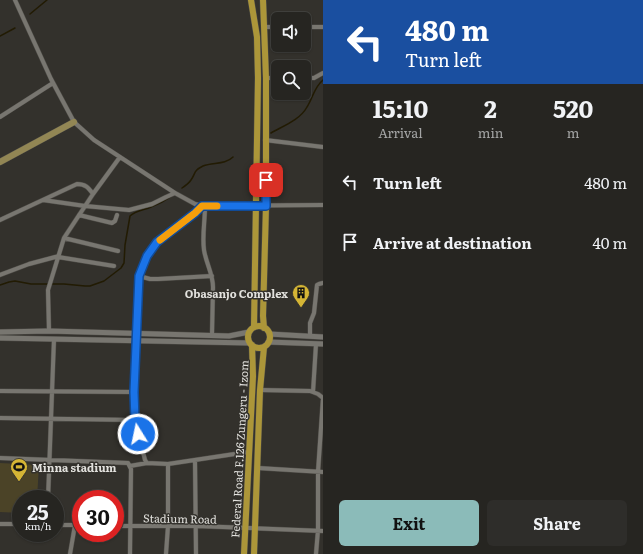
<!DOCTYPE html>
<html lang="en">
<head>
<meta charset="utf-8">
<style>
	:root { --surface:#262521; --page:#2e2d2a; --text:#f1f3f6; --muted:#a4a5a5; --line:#42423f; --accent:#8bbbb9 }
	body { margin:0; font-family:Literata,serif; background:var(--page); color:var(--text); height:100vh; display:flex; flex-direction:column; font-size:15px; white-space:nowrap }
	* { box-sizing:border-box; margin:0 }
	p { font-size:13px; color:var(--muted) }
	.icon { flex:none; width:22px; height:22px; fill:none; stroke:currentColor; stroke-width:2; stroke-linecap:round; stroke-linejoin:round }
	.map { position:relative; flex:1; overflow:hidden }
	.drawer { display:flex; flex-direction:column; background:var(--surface); width:320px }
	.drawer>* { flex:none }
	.guide { background:#1a4fa0; color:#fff; overflow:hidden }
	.fabs { position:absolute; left:271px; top:12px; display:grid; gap:8px }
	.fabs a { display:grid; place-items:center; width:40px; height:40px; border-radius:6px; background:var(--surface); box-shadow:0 1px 3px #0004,0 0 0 1px var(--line); font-size:20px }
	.speed { position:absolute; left:12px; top:490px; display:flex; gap:8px; font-size:20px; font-weight:700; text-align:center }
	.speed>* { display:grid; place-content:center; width:52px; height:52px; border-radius:50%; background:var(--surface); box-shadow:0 1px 3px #0004,0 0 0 1px var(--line); line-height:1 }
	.speed small { font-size:10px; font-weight:400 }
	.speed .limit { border:6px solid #d22; background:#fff; color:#111 }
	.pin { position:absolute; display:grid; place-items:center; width:34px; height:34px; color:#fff; margin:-17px; border-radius:8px; box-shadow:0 2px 6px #0006 }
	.me { position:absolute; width:44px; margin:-22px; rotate:350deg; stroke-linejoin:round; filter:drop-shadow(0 0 3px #0008) }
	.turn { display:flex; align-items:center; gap:14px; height:84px; padding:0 16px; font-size:18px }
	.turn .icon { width:52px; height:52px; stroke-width:2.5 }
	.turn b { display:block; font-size:28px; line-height:34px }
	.eta { display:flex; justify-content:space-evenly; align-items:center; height:68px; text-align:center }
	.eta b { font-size:24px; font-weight:700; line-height:28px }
	.button { display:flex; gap:8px; margin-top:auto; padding:8px 16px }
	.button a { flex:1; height:46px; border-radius:6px; background:var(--accent); color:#111; font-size:16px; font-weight:700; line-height:46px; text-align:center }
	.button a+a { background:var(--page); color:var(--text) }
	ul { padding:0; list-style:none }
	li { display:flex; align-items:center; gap:12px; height:60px; padding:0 16px }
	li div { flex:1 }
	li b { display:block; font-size:15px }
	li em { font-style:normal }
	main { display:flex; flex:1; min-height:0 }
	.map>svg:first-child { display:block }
	.green { fill:#4b4327 }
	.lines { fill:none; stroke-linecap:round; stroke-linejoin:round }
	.stream { stroke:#221b03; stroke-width:1.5 }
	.minor-casing { stroke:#4f4d48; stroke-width:5 }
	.tertiary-casing { stroke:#4f4d48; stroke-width:6 }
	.secondary-casing { stroke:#4f4d48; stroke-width:7 }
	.primary-casing { stroke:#4f4d48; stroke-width:7 }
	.minor { stroke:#787670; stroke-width:4 }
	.tertiary { stroke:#787670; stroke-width:5 }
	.secondary { stroke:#928654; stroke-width:6 }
	.primary { stroke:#ac9639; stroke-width:6 }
	.route-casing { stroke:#114b97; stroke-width:10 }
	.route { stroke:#1a73e8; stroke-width:7 }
	.slow { stroke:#f59e0b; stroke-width:7 }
	.labels { text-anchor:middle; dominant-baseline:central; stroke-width:3; stroke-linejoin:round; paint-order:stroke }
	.poi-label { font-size:11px; font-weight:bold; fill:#e2e1dd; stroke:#33312c; text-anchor:end }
	.street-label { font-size:11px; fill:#e2e1dd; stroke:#33312c }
</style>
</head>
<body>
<main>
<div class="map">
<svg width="323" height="554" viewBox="0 0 323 554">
	<rect width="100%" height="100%" fill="#33312c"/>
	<path class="green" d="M0,463L39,465L37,499H21V513L0,512Z"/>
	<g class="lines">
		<path class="stream" d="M30,14L47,0
			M0,36L15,28
			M271,133C283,126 300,120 307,107C313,98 314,87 323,80
			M182,188C185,186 189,183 191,180C196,173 193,171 203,166C213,162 225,165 233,157
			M0,285L9,282L15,281L31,284H64L85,286H90L104,281L121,268L124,263L125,245L130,216C135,211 144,210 151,207C159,204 165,201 172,196"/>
		<defs>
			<path id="minor" d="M15,0L51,79L74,122L94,140L175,193L195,204L203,206L323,205
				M265,27H278
				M304,27H323
				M266,78H278
				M304,78H314L323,73
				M0,117L53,83
				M265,140L323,147
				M43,200L85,206L129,210L152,204L166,197L175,193
				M203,206L195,213L157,242L147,256L139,276L134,392L135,420L145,460L147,463L168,464L248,452
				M205,206C205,221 202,236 204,250C206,263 213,274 213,287L212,335
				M79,215L112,223L115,221L117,215
				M0,220L77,184C85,184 88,187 93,194
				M64,238L118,251
				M58,257L114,266
				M0,275L29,264L59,256
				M139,276L150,279H158L212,276
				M49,331L48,290L64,238L93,194L120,157
				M310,336V323L314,313L317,285L319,284L323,283
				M260,390L310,391L318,394L323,398
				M0,391L134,392
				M313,392L316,344
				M0,418L135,420
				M0,458L128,463L131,469L130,554
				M195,460L196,554
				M130,466L147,463
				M258,468L323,472
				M48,499L54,339
				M0,524H21
				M55,525H81
				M115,526H196L323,531
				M70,554L75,525
				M166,554L168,526V464
				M316,554L318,530V472L323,398"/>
			<path id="tertiary" d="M0,332L49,331L229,336L249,332
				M269,334L323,337
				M0,338L250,343
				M268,342L323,344"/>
			<path id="secondary" d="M0,162L74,122"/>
			<path id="primary" d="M251,0L257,37L258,78L254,327
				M263,0L266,78V206L263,316L264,328
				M248 337a11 11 0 1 1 22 0a11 11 0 1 1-22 0Z
				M244,554L253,376L252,345
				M254,554L260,390L264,347"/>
		</defs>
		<use href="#minor" class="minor-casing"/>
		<use href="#tertiary" class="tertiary-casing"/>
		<use href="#secondary" class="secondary-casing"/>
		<use href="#primary" class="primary-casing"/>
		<use href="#minor" class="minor"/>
		<use href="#tertiary" class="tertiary"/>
		<use href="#secondary" class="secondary"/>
		<use href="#primary" class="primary"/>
	</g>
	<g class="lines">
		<defs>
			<path id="route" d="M138,434L135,420L134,392L139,276L147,256L157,242L195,213L202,206H266V180"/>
		</defs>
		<use href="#route" class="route-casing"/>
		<use href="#route" class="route"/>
		<path class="slow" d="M160,240L195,213L202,206H217"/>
	</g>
	<defs>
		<symbol id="building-pin" viewBox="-11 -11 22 30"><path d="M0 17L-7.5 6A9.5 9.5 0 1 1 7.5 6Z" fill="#d5b535" stroke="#33312c"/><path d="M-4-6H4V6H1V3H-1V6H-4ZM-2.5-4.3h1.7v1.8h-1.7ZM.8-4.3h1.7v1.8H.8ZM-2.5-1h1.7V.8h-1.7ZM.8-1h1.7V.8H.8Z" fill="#111"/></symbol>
		<symbol id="stadium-pin" viewBox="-11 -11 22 30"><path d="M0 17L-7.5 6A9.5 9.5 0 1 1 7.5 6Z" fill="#d5b535" stroke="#33312c"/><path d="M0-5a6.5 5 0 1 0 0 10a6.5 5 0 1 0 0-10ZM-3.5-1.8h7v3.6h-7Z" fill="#111"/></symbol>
	</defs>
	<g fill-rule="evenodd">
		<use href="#building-pin" x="291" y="283" width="20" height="27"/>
		<use href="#stadium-pin" x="9" y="457" width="20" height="27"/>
	</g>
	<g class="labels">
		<g class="poi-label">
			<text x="288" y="293">Obasanjo Complex</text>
			<text x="32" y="467" text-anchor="start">Minna stadium</text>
		</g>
		<g class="street-label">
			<text transform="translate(239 449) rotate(-87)">Federal Road F.126 Zungeru - Izom</text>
			<text transform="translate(180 518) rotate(1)">Stadium Road</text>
		</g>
	</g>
</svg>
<div class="fabs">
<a><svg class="icon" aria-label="sound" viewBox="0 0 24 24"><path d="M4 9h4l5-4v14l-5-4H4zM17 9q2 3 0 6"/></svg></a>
<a><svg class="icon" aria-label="search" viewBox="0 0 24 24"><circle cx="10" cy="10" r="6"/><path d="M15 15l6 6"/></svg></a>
</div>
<div class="speed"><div>25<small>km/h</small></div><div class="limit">30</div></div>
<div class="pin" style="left:266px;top:180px;background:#d93025"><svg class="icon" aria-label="arrive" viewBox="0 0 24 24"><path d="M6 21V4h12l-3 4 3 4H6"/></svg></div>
<svg class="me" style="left:138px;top:434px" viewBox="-20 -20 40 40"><circle r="17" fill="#1a73e8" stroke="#fff" stroke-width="3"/><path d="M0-11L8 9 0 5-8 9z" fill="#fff"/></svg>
</div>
<section class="drawer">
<div class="guide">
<div class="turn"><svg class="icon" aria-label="left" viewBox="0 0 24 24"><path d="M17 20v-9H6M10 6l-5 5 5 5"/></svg><div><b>480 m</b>Turn left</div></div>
</div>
<div class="eta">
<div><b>15:10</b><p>Arrival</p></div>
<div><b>2</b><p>min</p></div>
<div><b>520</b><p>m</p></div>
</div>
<ul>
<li><svg class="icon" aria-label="left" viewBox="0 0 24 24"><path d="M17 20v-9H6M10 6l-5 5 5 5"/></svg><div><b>Turn left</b></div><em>480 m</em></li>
<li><svg class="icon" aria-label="arrive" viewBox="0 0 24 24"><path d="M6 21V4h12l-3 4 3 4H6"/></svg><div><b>Arrive at destination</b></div><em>40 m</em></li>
</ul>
<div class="button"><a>Exit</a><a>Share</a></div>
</section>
</main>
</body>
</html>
